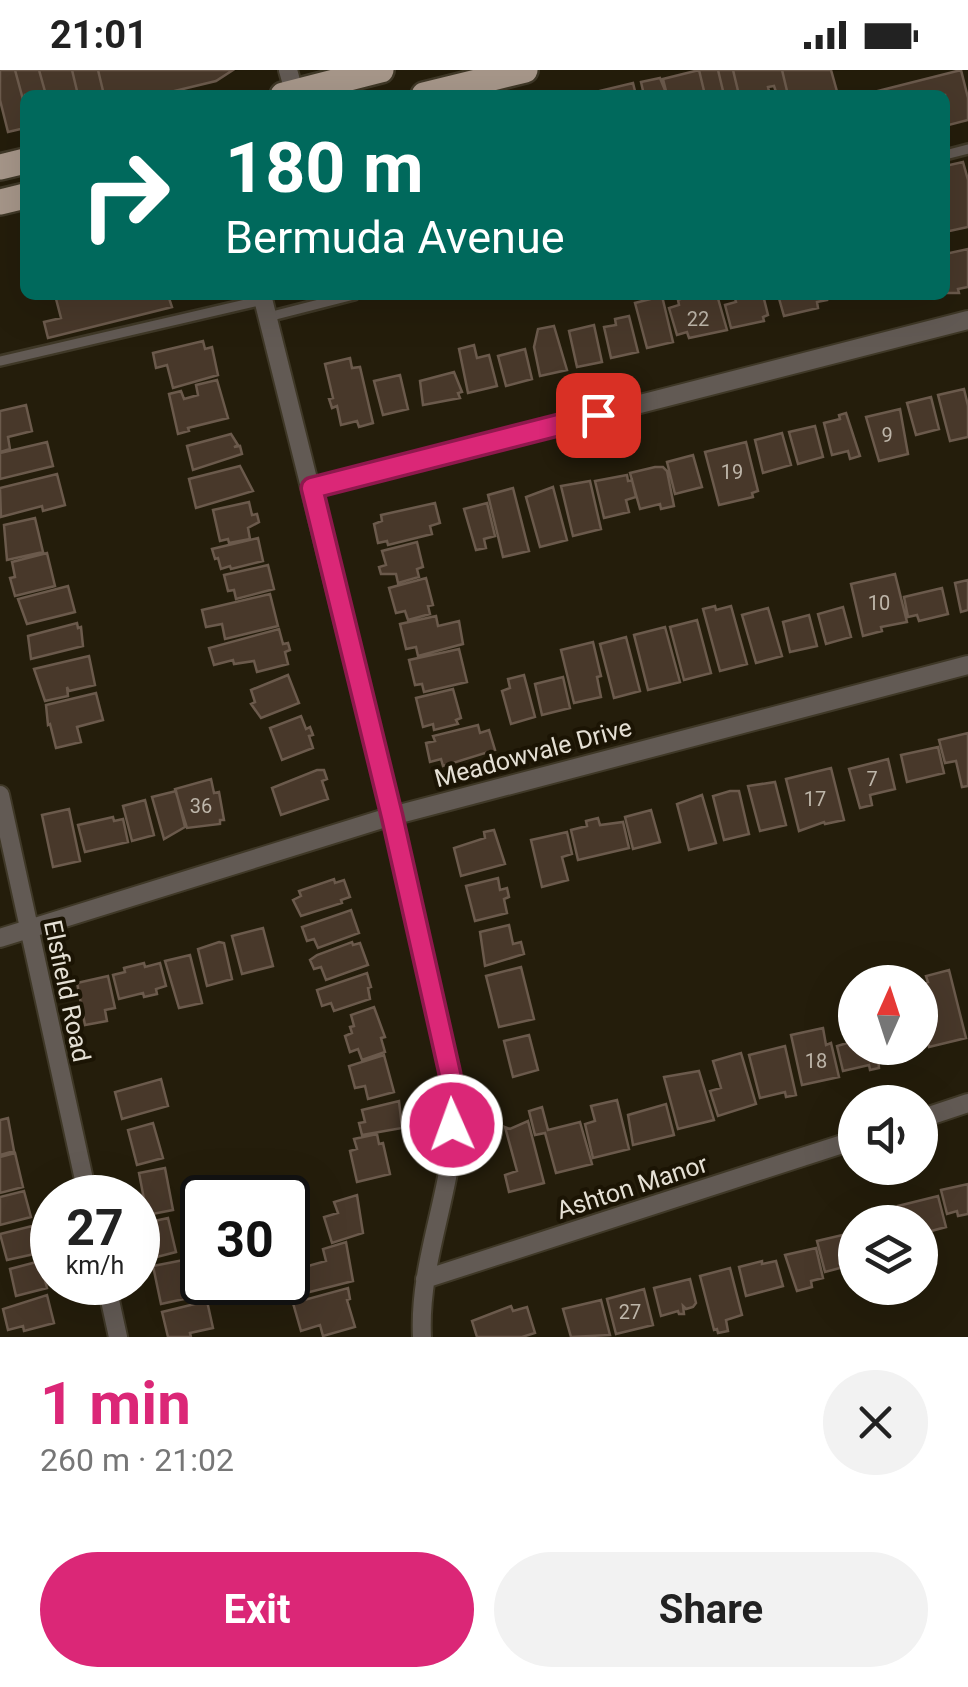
<!DOCTYPE html>
<html lang="en">
<head>
<meta charset="utf-8">
<style>
	:root { --surface:#fff; --page:#f2f2f2; --text:#222; --muted:#767676; --accent:#db2777 }
	body { margin:0; font-family:Roboto,sans-serif; background:var(--page); color:var(--text); height:100vh; display:flex; flex-direction:column; font-size:38px; white-space:nowrap }
	* { box-sizing:border-box; margin:0 }
	p { font-size:32px; color:var(--muted) }
	.icon { flex:none; width:55px; height:55px; fill:none; stroke:currentColor; stroke-width:2; stroke-linecap:round; stroke-linejoin:round }
	.map { position:relative; height:1267px; overflow:hidden }
	.sheet { display:flex; flex-direction:column; background:var(--surface); flex:1 }
	.sheet>* { flex:none }
	.guide { position:absolute; left:20px; top:20px; width:930px; height:210px; border-radius:15px; box-shadow:0 10px 40px #0002; background:#00695c; color:#fff; overflow:hidden }
	.needle { width:65px; rotate:3deg }
	.fabs { position:absolute; left:838px; top:895px; display:grid; gap:20px }
	.fabs a { display:grid; place-items:center; width:100px; height:100px; border-radius:50%; background:var(--surface); box-shadow:0 10px 40px #0002; font-size:50px }
	.speed { position:absolute; left:30px; top:1105px; display:flex; gap:20px; font-size:50px; font-weight:700; text-align:center }
	.speed>* { display:grid; place-content:center; width:130px; height:130px; border-radius:50%; background:var(--surface); box-shadow:0 10px 40px #0002; line-height:1 }
	.speed small { font-size:25px; font-weight:400 }
	.speed .limit { border:5px solid #111; border-radius:15px; background:#fff; color:#111 }
	.pin { position:absolute; display:grid; place-items:center; width:85px; height:85px; color:#fff; margin:-42px; border-radius:20px; box-shadow:0 5px 15px #0006 }
	.me { position:absolute; width:110px; margin:-55px; rotate:358deg; stroke-linejoin:round; filter:drop-shadow(0 0 8px #0008) }
	.turn { display:flex; align-items:center; gap:35px; height:210px; padding:0 40px; font-size:45px }
	.turn .icon { width:130px; height:130px; stroke-width:2.5 }
	.turn b { display:block; font-size:70px; line-height:85px }
	.round { display:grid; place-items:center; flex:none; width:105px; height:105px; border-radius:52px; background:var(--page) }
	.headline { display:flex; align-items:center; justify-content:space-between; height:170px; padding:0 40px }
	h1 { font-size:60px; font-weight:700; line-height:75px; color:var(--accent) }
	.cta { display:flex; gap:20px; margin-top:auto; padding:20px 40px }
	.cta a { flex:1; height:115px; border-radius:60px; background:var(--accent); color:#fff; font-size:40px; font-weight:700; line-height:115px; text-align:center }
	.cta a+a { background:var(--page); color:var(--text) }
	.status { display:flex; justify-content:space-between; align-items:center; height:70px; padding:0 50px; background:var(--surface); direction:ltr }
	.status svg { height:28px; fill:currentColor }
	.map>svg:first-child { display:block }
	.building { fill:#48382a; stroke:#6b5a4c; stroke-width:2.5 }
	.lines { fill:none; stroke-linecap:round; stroke-linejoin:round }
	.service-casing { stroke:#3f3827; stroke-width:14 }
	.minor-casing { stroke:#3f3827; stroke-width:22 }
	.primary-casing { stroke:#3f3827; stroke-width:30 }
	.service { stroke:#625a54; stroke-width:9 }
	.minor { stroke:#625a54; stroke-width:18 }
	.primary { stroke:#a7978a; stroke-width:25 }
	.route-casing { stroke:#8e194d; stroke-width:25 }
	.route { stroke:#db2777; stroke-width:18 }
	.labels { text-anchor:middle; dominant-baseline:central; stroke-width:8; stroke-linejoin:round; paint-order:stroke }
	.number-label { font-size:20px; fill:#beb6aa }
	.street-label { font-size:25px; fill:#e5e0d5; stroke:#1b1404 }
</style>
</head>
<body>
<div class="status"><b>21:01</b><svg viewBox="0 0 49 12"><path d="M0 12V9h3v3zM5 12V6h3v6zM10 12V3h3v9zM15 12V0h3v12zM26 1h20v11H26zM47 4h2v5h-2z"/></svg></div>
<div class="map">
<svg width="968" height="1267" viewBox="0 0 968 1267">
	<rect width="100%" height="100%" fill="#241d0b"/>
	<path class="building" d="M0,0H15L25,37V58L8,62L0,30Z
		M15,0H39L46,25H25V37Z
		M39,0H72L78,25H46Z
		M72,0H98L104,25H78Z
		M98,0H233L216,11L158,25H104Z
		M699,0H718L724,25H705Z
		M699,0L705,25H667L663,9Z
		M718,0H733L739,25H724Z
		M733,0H782L788,25H777L774,16L768,17L770,25H739Z
		M782,0H831L838,25H788Z
		M961,0L968,28V50L945,56V25H862Z
		M660,8L667,25H644L641,12Z
		M633,13L636,25H583Z
		M963,92L968,110V157L945,162V96Z
		M968,179V217L958,219L959,223H945V184Z
		M55,225H168L172,237L48,268L44,252L61,248Z
		M690,225H717L727,260L689,268L687,262L677,265L669,238L679,235L678,230Z
		M734,225H763L768,245L763,247L764,251L731,258L725,235L736,232Z
		M778,225H826L827,230L817,232L818,238L784,246Z
		M662,226L673,272L647,278L635,233Z
		M629,246L638,282L611,288L604,257L616,255L615,249Z
		M594,255L602,292L577,297L569,261Z
		M554,256L567,300L540,306L534,277L538,259Z
		M203,271L205,279L212,277L218,305L173,318L167,295L156,298L153,283Z
		M474,275L477,288L489,285L497,316L468,323L459,279Z
		M525,279L532,309L506,316L498,286Z
		M350,288L352,298L360,297L373,353L359,357L357,351L341,355L337,336L332,338L329,329L333,328L325,294Z
		M454,302L462,322L458,323L460,328L423,335L420,311Z
		M400,305L408,339L383,345L374,311Z
		M217,310L228,348L188,358L189,361L178,364L169,324L181,321L184,329L198,325L196,315Z
		M964,319L968,336V367L950,371L938,325Z
		M931,327L939,359L916,365L907,333Z
		M26,335L32,361L8,367L10,379L0,382V341Z
		M900,339L908,384L879,391L866,347Z
		M846,343L860,386L850,389L848,381L832,385L824,353L840,349L839,345Z
		M815,356L823,387L798,394L789,362Z
		M782,363L791,395L763,403L755,370Z
		M231,364L238,375L234,377L240,376L242,384L193,400L187,376Z
		M47,372L53,396L0,409V383Z
		M746,372L758,421L752,423L753,427L719,435L705,382Z
		M693,385L702,417L675,424L667,392Z
		M240,396L253,421L196,438L189,409Z
		M655,397H663L667,401L674,436L661,439L660,434L640,439L630,403Z
		M57,404L65,435L43,441L42,436L1,447L0,418Z
		M627,405L628,411L632,410L636,427L626,430L629,442L604,448L595,411Z
		M590,411L601,459L573,466L561,416Z
		M553,417L567,470L540,477L526,427Z
		M513,418L529,481L503,487L488,425Z
		M249,432L252,445L257,444L259,452L248,458L250,469L229,473L228,469L220,471L213,440Z
		M435,433L440,453L430,456L432,464L388,475L387,471L378,473L374,454L382,451L381,445Z
		M487,433L495,466L484,469L486,478L476,480L464,439Z
		M35,448L43,482L7,490L4,455Z
		M258,468L263,491L231,499L230,496L221,499L218,488L215,489L212,479Z
		M417,472L423,497L417,499L419,507L398,513L396,504H381L379,497L386,495L382,481Z
		M47,483L55,516L15,526L10,508L15,507L12,492Z
		M268,495L274,519L236,529L234,520L228,521L224,505Z
		M895,504L907,552L881,557L882,561L863,566L851,514Z
		M426,508L433,535L428,536L430,544L408,550L405,541L396,543L389,518Z
		M968,510V540L961,542L955,513Z
		M68,516L75,542L27,554L18,529Z
		M942,518L948,544L919,551L917,545L908,547L904,527Z
		M270,524L278,556L225,569L222,554L206,557L202,540Z
		M715,536L716,540L731,536L747,594L720,601L703,539Z
		M843,537L851,567L826,574L818,544Z
		M768,538L782,586L756,593L742,545Z
		M809,545L817,576L790,582L783,552Z
		M436,546L438,556L459,551L463,574L418,586L416,577L406,579L400,554Z
		M697,550L711,603L684,610L670,557Z
		M77,553L78,558L81,557L83,576L31,589L28,566Z
		M665,557L680,612L648,620L634,565Z
		M279,559L283,574L288,573L290,580L285,582L288,594L257,602L254,591L234,594L233,590L214,595L209,578Z
		M626,567L640,621L614,628L600,574Z
		M593,572L601,606L597,607L601,627L574,633L561,580Z
		M459,579L467,612L424,622L422,614L415,615L409,590Z
		M89,586L95,615L69,621L67,617L68,626L45,631L34,599Z
		M288,605L299,633L261,648L251,634L255,632L251,620Z
		M524,605L535,647L511,654L502,621L510,618L508,609Z
		M563,607L570,638L542,645L535,614Z
		M453,619L461,648L456,650L458,654L434,660L433,654L423,657L416,628Z
		M96,623L103,650L77,657L81,672L56,678L50,654L48,655L46,635Z
		M301,646L306,659L310,657L313,665L309,666L313,678L282,690L270,658Z
		M478,655L480,663L489,660L495,680L443,696L441,689L430,692L426,673L435,671L433,666Z
		M968,663V716L962,717L956,691L945,693L939,670Z
		M938,677L944,703L907,712L901,685Z
		M888,689L895,719L870,725L872,735L860,738L849,699Z
		M831,698L844,750L825,754L824,752L799,761L786,709Z
		M317,700H324L327,709L322,711L328,729L281,745L272,718Z
		M211,709L214,723L219,722L224,750H220V754L187,758L175,719Z
		M775,712L786,755L760,761L748,716Z
		M176,721L185,757L164,769L152,727Z
		M730,721H739L749,764L724,770L713,726Z
		M702,725L716,773L689,780L677,734Z
		M145,730L154,765L132,771L123,736Z
		M69,739L80,791L53,797L42,745Z
		M651,740L660,772L633,779L625,747Z
		M113,747L114,751L123,749L128,772L85,782L78,755Z
		M598,748L600,755L623,752L629,778L578,790L571,760L587,756L586,751Z
		M494,760L505,794L461,806L454,778L485,768L484,762Z
		M567,762L572,784L562,787L568,810L542,817L531,770Z
		M498,808L500,820L507,818L509,827L504,829L507,843L475,851L466,816Z
		M334,809L335,813L344,810L350,827L341,830L342,833L301,846L293,830L301,826L299,821Z
		M351,840L359,863L318,878L314,869L307,871L302,857Z
		M509,855L513,874L521,872L524,884L485,896L480,862Z
		M263,858L273,896L242,904L232,866Z
		M219,872L224,873L232,909L207,916L198,879Z
		M352,872L353,875L360,873L368,895L326,910L321,897L314,899L310,890L317,885Z
		M190,885L202,933L179,938L165,891Z
		M144,893L145,897L160,893L166,916L156,919L157,924L144,927L143,923L119,929L113,905L125,902L124,898Z
		M521,897L534,949L499,957L486,906Z
		M949,900L966,968L929,977L920,942V914L928,912L926,906Z
		M367,903L371,917L368,918L370,929L334,941L331,933L322,936L317,920Z
		M108,906L115,938L105,940L107,951L85,955L77,913Z
		M374,937L385,967L381,968L385,982L362,990L358,979L350,982L345,966L352,963L350,957L354,956L351,945Z
		M823,958L826,975L831,973L839,1007L802,1015L791,965Z
		M529,965L538,1000L513,1007L504,971Z
		M855,965V978H877L879,998L870,1000L869,995L843,1001L837,976L847,973L846,967Z
		M785,976L796,1025L786,1027L785,1022L760,1028L749,985Z
		M881,978H920L921,981L885,991Z
		M741,983L756,1034L718,1046L710,1021L721,1018L713,991Z
		M384,985L394,1022L368,1029L365,1016L355,1018L349,996Z
		M699,1001L714,1050L678,1059L664,1007Z
		M161,1009L168,1036L122,1049L115,1022Z
		M617,1030L629,1079L593,1088L585,1054L595,1051L591,1036Z
		M399,1031L402,1058L362,1065L359,1053L365,1052L362,1040Z
		M666,1034L674,1065L633,1075L628,1045Z
		M542,1037L548,1060L580,1052L592,1094L556,1103L545,1063L535,1065L529,1041Z
		M8,1048L14,1081L0,1085V1050Z
		M528,1051L544,1113L509,1122L505,1105L517,1101L505,1057L510,1059Z
		M153,1053L163,1088L137,1095L128,1060Z
		M377,1064L379,1074L383,1073L390,1104L357,1112L350,1081L357,1079L354,1069Z
		M15,1083L23,1117L0,1123V1087Z
		M165,1098L173,1140L147,1145L139,1103Z
		M968,1114V1144L958,1146L957,1141L947,1144L941,1120Z
		M24,1121L31,1147L0,1155V1127Z
		M357,1125L363,1163L332,1173L324,1147L338,1143L334,1132Z
		M938,1126L946,1157L920,1164V1170V1152H903L898,1136Z
		M168,1148L176,1182L153,1188L145,1153Z
		M32,1156L39,1183L7,1190L0,1164Z
		M855,1162V1194L825,1202L817,1171Z
		M346,1172L353,1211L298,1225L294,1200L326,1191L323,1179Z
		M816,1178L823,1208L811,1211L812,1217L797,1221L785,1185Z
		M199,1187L205,1216L182,1220L184,1229L161,1234L153,1196Z
		M40,1191L47,1218L16,1226L10,1199Z
		M762,1191V1194L776,1191L783,1216L746,1226L739,1197Z
		M730,1198L742,1245L726,1250L728,1261L718,1263L717,1259L714,1260L700,1206Z
		M690,1209L696,1233L693,1237L686,1239L683,1236L684,1244H679L678,1241L661,1246L654,1218Z
		M348,1218L350,1229L347,1230L355,1257L323,1266L320,1255L301,1261L293,1233Z
		M644,1219L653,1255L616,1264L607,1229Z
		M47,1225L54,1253L24,1261L23,1256L8,1260L3,1239Z
		M601,1230L610,1265L571,1267L563,1239Z
		M207,1231L213,1258L190,1263L191,1267H168L162,1242Z
		M511,1236L513,1241L527,1237L535,1263L522,1267H477L472,1251Z"/>
	<g class="lines">
		<defs>
			<path id="service" d="M945,85L968,79
				M268,247L354,225
				M0,291L263,230"/>
			<path id="minor" d="M288,0L295,25
				M262,225L392,746L450,1004C454,1035 455,1067 449,1097C439,1154 419,1209 422,1267
				M312,418L968,250
				M0,725L88,1128
				M0,868L392,746L968,595
				M920,1049L968,1033
				M425,1209L855,1070
				M106,1212L118,1267"/>
			<path id="primary" d="M283,25L381,0
				M424,25L525,0
				M0,97L25,91
				M0,132L25,126"/>
		</defs>
		<use href="#service" class="service-casing"/>
		<use href="#minor" class="minor-casing"/>
		<use href="#primary" class="primary-casing"/>
		<use href="#service" class="service"/>
		<use href="#minor" class="minor"/>
		<use href="#primary" class="primary"/>
	</g>
	<g class="lines">
		<defs>
			<path id="route" d="M452,1055L454,1034L450,1004L392,746L312,418L598,345"/>
		</defs>
		<use href="#route" class="route-casing"/>
		<use href="#route" class="route"/>
	</g>
	<g class="labels">
		<g class="number-label">
			<text x="698" y="249">22</text>
			<text x="887" y="365">9</text>
			<text x="732" y="402">19</text>
			<text x="879" y="533">10</text>
			<text x="872" y="709">7</text>
			<text x="815" y="729">17</text>
			<text x="201" y="736">36</text>
			<text x="816" y="991">18</text>
			<text x="630" y="1242">27</text>
		</g>
		<g class="street-label">
			<text transform="translate(533 683) rotate(-15)">Meadowvale Drive</text>
			<text transform="translate(67 921) rotate(78)">Elsfield Road</text>
			<text transform="translate(632 1117) rotate(-18)">Ashton Manor</text>
		</g>
	</g>
</svg>
<div class="fabs">
<a><svg class="needle" viewBox="-14 -14 28 28"><path d="M0-13l5 13h-10z" fill="#e53935"/><path d="M0 13l5-13h-10z" fill="#767676"/></svg></a>
<a><svg class="icon" aria-label="sound" viewBox="0 0 24 24"><path d="M4 9h4l5-4v14l-5-4H4zM17 9q2 3 0 6"/></svg></a>
<a><svg class="icon" aria-label="layers" viewBox="0 0 24 24"><path d="M12 4l9 5-9 5-9-5zM3 14l9 5 9-5"/></svg></a>
</div>
<div class="speed"><div>27<small>km/h</small></div><div class="limit">30</div></div>
<div class="pin" style="left:598px;top:345px;background:#d93025"><svg class="icon" aria-label="arrive" viewBox="0 0 24 24"><path d="M6 21V4h12l-3 4 3 4H6"/></svg></div>
<svg class="me" style="left:452px;top:1055px" viewBox="-20 -20 40 40"><circle r="17" fill="#db2777" stroke="#fff" stroke-width="3"/><path d="M0-11L8 9 0 5-8 9z" fill="#fff"/></svg>
<div class="guide">
<div class="turn"><svg class="icon" aria-label="right" viewBox="0 0 24 24"><path d="M7 20v-9h11M14 6l5 5-5 5"/></svg><div><b>180 m</b>Bermuda Avenue</div></div>
</div>
</div>
<section class="sheet">
<div class="headline"><div><h1>1 min</h1><p>260 m · 21:02</p></div><a class="round"><svg class="icon" aria-label="close" viewBox="0 0 24 24"><path d="M6 6l12 12M18 6L6 18"/></svg></a></div>
<div class="cta"><a>Exit</a><a>Share</a></div>
</section>
</body>
</html>
